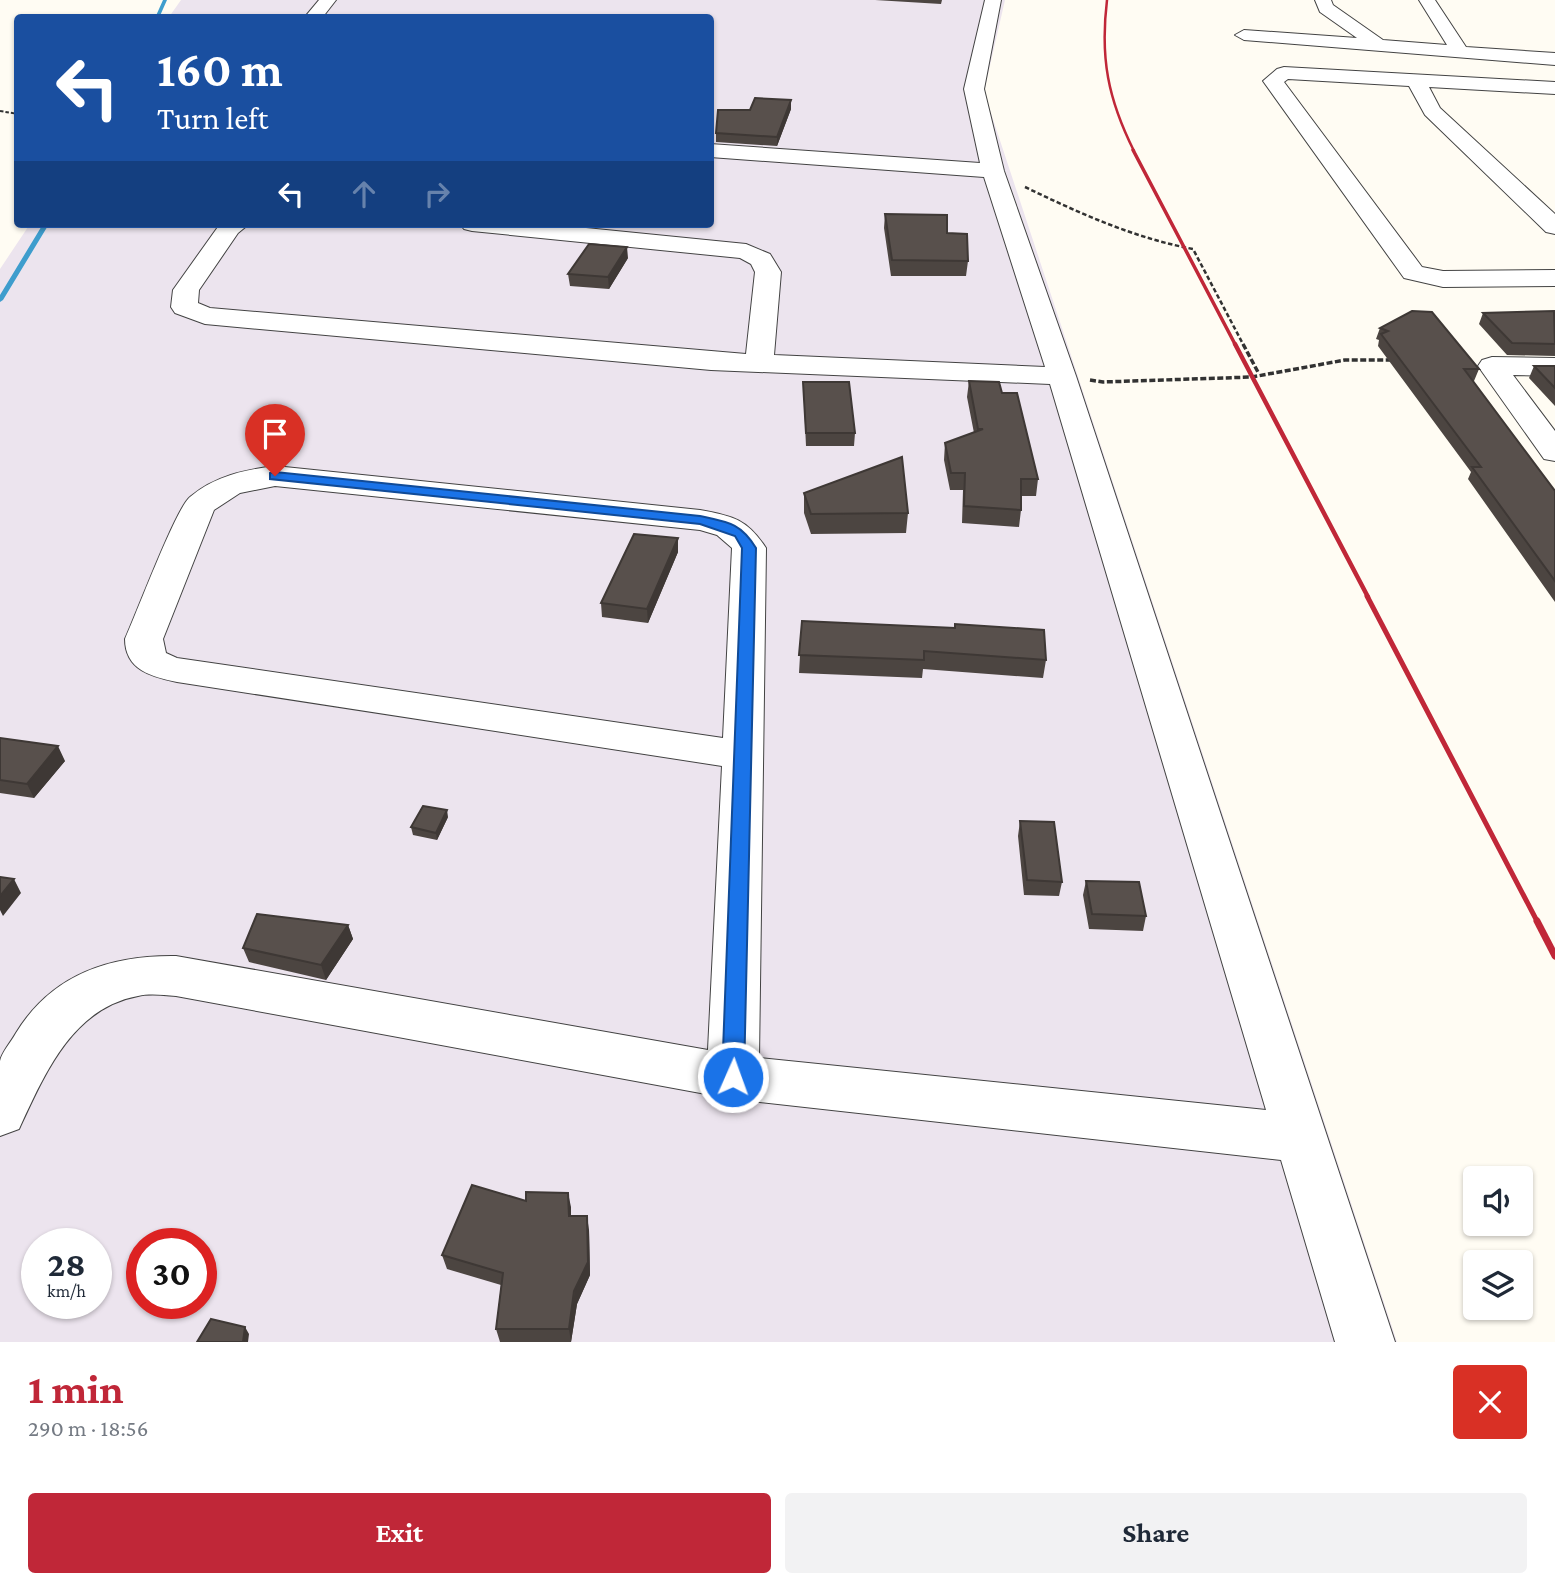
<!DOCTYPE html>
<html lang="en">
<head>
<meta charset="utf-8">
<style>
	:root { --surface:#fff; --page:#f2f2f3; --text:#1f2937; --muted:#747a83; --accent:#c02738 }
	body { margin:0; font-family:"Crimson Pro",serif; background:var(--page); color:var(--text); height:100vh; display:flex; flex-direction:column; font-size:26px; white-space:nowrap }
	* { box-sizing:border-box; margin:0 }
	p { font-size:23px; color:var(--muted) }
	.icon { flex:none; width:38px; height:38px; fill:none; stroke:currentColor; stroke-width:2; stroke-linecap:round; stroke-linejoin:round }
	.map { position:relative; height:1342px; overflow:hidden }
	.details { display:flex; flex-direction:column; background:var(--surface); flex:1 }
	.details>* { flex:none }
	.guide { position:absolute; left:14px; top:14px; width:700px; height:214px; border-radius:7px; box-shadow:0 2px 5px #0004; background:#1a4fa0; color:#fff; overflow:hidden }
	.controls { position:absolute; left:1463px; top:1166px; display:grid; gap:14px }
	.controls a { display:grid; place-items:center; width:70px; height:70px; border-radius:7px; background:var(--surface); box-shadow:0 2px 5px #0004; font-size:35px }
	.speed { position:absolute; left:21px; top:1228px; display:flex; gap:14px; font-size:35px; font-weight:700; text-align:center }
	.speed>* { display:grid; place-content:center; width:91px; height:91px; border-radius:50%; background:var(--surface); box-shadow:0 2px 5px #0004; line-height:1 }
	.speed small { font-size:18px; font-weight:400 }
	.speed .limit { border:10px solid #d22; background:#fff; color:#111 }
	.pin { position:absolute; display:grid; place-items:center; width:60px; height:60px; color:#fff; margin:-72px -30px; border-radius:50% 50% 50% 0; rotate:-45deg; box-shadow:0 0 7px #0007 }
	.pin .icon { rotate:45deg }
	.me { position:absolute; width:77px; margin:-38px; rotate:2deg; stroke-linejoin:round; filter:drop-shadow(0 0 5px #0008) }
	.turn { display:flex; align-items:center; gap:24px; height:147px; padding:0 28px; font-size:32px }
	.turn .icon { width:91px; height:91px; stroke-width:2.5 }
	.turn b { display:block; font-size:49px; line-height:60px }
	.lanes { display:flex; align-items:center; height:66px; padding:0 28px; background:#0003; justify-content:center; gap:35px; direction:ltr }
	.lanes .off { opacity:.35 }
	.round { display:grid; place-items:center; flex:none; width:74px; height:74px; border-radius:7px; background:var(--page) }
	.overview { display:flex; align-items:center; justify-content:space-between; height:119px; padding:0 28px }
	h1 { font-size:42px; font-weight:700; line-height:52px; color:var(--accent) }
	.action { display:flex; gap:14px; margin-top:auto; padding:14px 28px }
	.action a { flex:1; height:80px; border-radius:7px; background:var(--accent); color:#fff; font-size:28px; font-weight:700; line-height:80px; text-align:center }
	.action a+a { background:var(--page); color:var(--text) }
	.map>svg:first-child { display:block }
	.industrial { fill:#ece4ee; fill-rule:evenodd }
	.lines { fill:none; stroke-linecap:round; stroke-linejoin:round }
	.stream { fill:#3e9dcd; fill-rule:evenodd }
	.minor-casing { stroke:#434343; stroke-width:2 }
	.path-far2 { stroke:#323232; stroke-width:2; stroke-dasharray:3.5 2; stroke-linecap:butt }
	.path-far1 { stroke:#323232; stroke-width:2.5; stroke-dasharray:4.5 2.5; stroke-linecap:butt }
	.path { stroke:#323232; stroke-width:3.5; stroke-dasharray:6 2.5; stroke-linecap:butt }
	.minor { fill:#fff; fill-rule:evenodd }
	.rail-far4 { stroke:#c02738; stroke-width:2.5 }
	.rail-far3 { stroke:#c02738; stroke-width:3.5 }
	.rail-far2 { stroke:#c02738; stroke-width:4.5 }
	.rail-far1 { stroke:#c02738; stroke-width:5 }
	.rail { stroke:#c02738; stroke-width:7 }
	.wall { fill:#4c4541 }
	.shaded-wall { fill:#3e3835 }
	.building { fill:#58504c; stroke:#3e3835; stroke-width:2 }
	.route { fill:#1a73e8; stroke:#114b97; stroke-width:2 }
</style>
</head>
<body>
<div class="map">
<svg width="1555" height="1342" viewBox="0 0 1555 1342">
	<rect width="100%" height="100%" fill="#fffcf3"/>
	<path class="industrial" d="M181,0H1005L984,92L1397,1342H0V269L30,224H710V18L169,17ZM37,1244H96V1304H37ZM142,1244H201V1304H142Z"/>
	<g class="lines">
		<path class="stream" d="M163,0H167L159,18H155Z
			M43,224H49L3,300L0,302V295Z"/>
		<defs>
			<path id="minor" d="M319,0H336L322,18H304Z
				M985,0H1001L984,89L1004,171L1076,376L1395,1342H1335L1281,1160L733,1099L176,996C163,995 150,993 138,996C72,1008 44,1075 19,1129L0,1136C0,1114 0,1082 0,1061C2,1052 11,1042 16,1033C52,974 110,955 176,956L708,1050L722,766L177,682C152,677 125,670 125,639C136,615 176,508 190,497C215,476 244,470 275,466L700,510C733,516 747,519 766,548L759,1058L1266,1110L1050,384L711,370L205,324L175,313L171,307L173,290L220,224H249L238,233L199,290L198,303L210,308L746,354L755,272L751,264L740,258L472,231L464,229L460,224H546L746,244L770,254L781,272L774,355L1045,367L984,177L710,157V144L980,163L964,89ZM275,486L700,530L717,535L732,548L723,738L177,658L166,653L163,639L214,510L240,493Z
				M1315,0H1331L1333,5L1383,40L1447,45L1419,0H1435L1466,47L1555,53V65L1244,40L1235,35L1244,30L1357,38L1320,12Z
				M1284,67L1555,82V94L1429,87L1440,108L1555,214V234L1546,232L1425,115L1409,86L1288,79L1284,82L1422,267L1443,271L1555,270V286L1443,287L1404,278L1263,81L1277,69Z
				M1492,357L1555,358V376L1513,375L1555,431V461L1544,459L1478,366L1482,360Z"/>
		</defs>
		<use href="#minor" class="minor-casing"/>
		<path class="path-far2" d="M0,111L18,114"/>
		<path class="path-far1" d="M1025,187C1079,213 1134,238 1193,249L1244,346"/>
		<path class="path" d="M1243,344L1259,374
			M1090,380L1103,382L1252,377L1345,360H1391"/>
		<use href="#minor" class="minor"/>
		<path class="rail-far4" d="M1107,0C1100,58 1108,99 1134,151"/>
		<path class="rail-far3" d="M1133,150L1236,346"/>
		<path class="rail-far2" d="M1235,344L1368,597"/>
		<path class="rail-far1" d="M1367,596L1538,923"/>
		<path class="rail" d="M1537,921L1555,956"/>
	</g>
	<path class="wall" d="M875,0H942L941,4Z
		M791,100V109L777,146L716,142V133L750,110Z
		M885,214L947,233L968,261L966,276H891L884,228Z
		M628,258L609,289L570,286L568,274Z
		M1555,311V356L1507,355L1479,324L1483,313Z
		M1380,328L1479,369L1474,381H1473L1555,491V602L1468,479L1471,472L1378,346L1379,340L1376,339Z
		M1534,366H1555V406L1529,378Z
		M969,381L1002,393L1038,479L1036,496H1021V510L1019,527L962,523L963,490H950L944,460L945,443L974,433L967,397Z
		M803,382L855,433L854,446H806Z
		M804,493L908,513L906,533L811,534L804,513Z
		M678,538V552L648,623L602,617L601,603Z
		M802,621L1046,660L1043,678L923,669L922,678L799,673Z
		M0,738L65,761L34,798L0,793Z
		M448,817L437,840L413,835L411,827Z
		M1020,821L1062,882L1059,896L1024,895L1018,836Z
		M1086,881L1146,916L1143,931L1089,929L1083,895Z
		M348,925L353,939L326,980L249,962L243,948Z
		M568,1193L571,1216L589,1230L590,1275L577,1304L571,1342H500L496,1329L501,1285L447,1269L442,1255L526,1201Z"/>
	<path class="shaded-wall" d="M791,100V109L777,146V137Z
		M627,247L628,258L609,289L608,277Z
		M678,538V552L648,623L647,609Z
		M58,746L65,761L34,798L27,784Z
		M447,810L448,817L437,840L436,833Z
		M14,879L21,893L3,916L0,910V896Z
		M348,925L353,939L326,980L321,965Z
		M568,1193L571,1207V1230L569,1216Z
		M587,1216L589,1230L590,1275L577,1304L571,1342L569,1329Z
		M245,1327L249,1334L248,1342H243Z"/>
	<path class="building" d="M755,98L791,100L777,137L716,133L718,110H750Z
		M885,214L947,215V233L967,234L968,261L892,260Z
		M589,244L627,247L608,277L568,274Z
		M1412,311L1432,312L1479,369H1464L1555,491V581L1472,467H1481L1381,334L1388,331L1380,328Z
		M1554,311L1555,344L1512,343L1483,313Z
		M1534,366H1555V388Z
		M969,381L999,382L1002,393H1017L1038,479H1021V510L964,506L965,473H951L945,443L983,429H978Z
		M803,382H849L855,433H806Z
		M902,457L908,513L811,514L804,493Z
		M634,534L678,538L647,609L601,603Z
		M802,621L955,628V624L1044,630L1046,660L924,651V660L799,655Z
		M0,738L58,746L27,784L0,780Z
		M423,806L447,810L436,833L411,827Z
		M1020,821L1054,822L1062,882L1027,880Z
		M0,877L14,879L0,896Z
		M1086,881L1139,882L1146,916L1092,914Z
		M257,914L348,925L321,965L243,948Z
		M472,1185L526,1201V1192L568,1193L569,1216H587L588,1262L574,1291L569,1329H496L503,1273L442,1255Z
		M211,1319L245,1327L243,1342H197Z"/>
	<path class="route" d="M275,472L700,516C728,522 741,523 756,548L744,1077L740,1083L733,1086L725,1083L722,1077L742,548L735,536L700,524L270,479V473Z"/>
</svg>
<div class="controls">
<a><svg class="icon" aria-label="sound" viewBox="0 0 24 24"><path d="M4 9h4l5-4v14l-5-4H4zM17 9q2 3 0 6"/></svg></a>
<a><svg class="icon" aria-label="layers" viewBox="0 0 24 24"><path d="M12 4l9 5-9 5-9-5zM3 14l9 5 9-5"/></svg></a>
</div>
<div class="speed"><div>28<small>km/h</small></div><div class="limit">30</div></div>
<div class="pin" style="left:275px;top:476px;background:#d93025"><svg class="icon" aria-label="arrive" viewBox="0 0 24 24"><path d="M6 21V4h12l-3 4 3 4H6"/></svg></div>
<svg class="me" style="left:733px;top:1077px" viewBox="-20 -20 40 40"><circle r="17" fill="#1a73e8" stroke="#fff" stroke-width="3"/><path d="M0-11L8 9 0 5-8 9z" fill="#fff"/></svg>
<div class="guide">
<div class="turn"><svg class="icon" aria-label="left" viewBox="0 0 24 24"><path d="M17 20v-9H6M10 6l-5 5 5 5"/></svg><div><b>160 m</b>Turn left</div></div>
<div class="lanes"><svg class="icon" aria-label="left" viewBox="0 0 24 24"><path d="M17 20v-9H6M10 6l-5 5 5 5"/></svg><svg class="icon off" aria-label="ahead" viewBox="0 0 24 24"><path d="M12 20V5M6 11l6-6 6 6"/></svg><svg class="icon off" aria-label="right" viewBox="0 0 24 24"><path d="M7 20v-9h11M14 6l5 5-5 5"/></svg></div>
</div>
</div>
<section class="details">
<div class="overview"><div><h1>1 min</h1><p>290 m · 18:56</p></div><a class="round" style="background:#d93025;color:#fff"><svg class="icon" aria-label="close" viewBox="0 0 24 24"><path d="M6 6l12 12M18 6L6 18"/></svg></a></div>
<div class="action"><a>Exit</a><a>Share</a></div>
</section>
</body>
</html>
